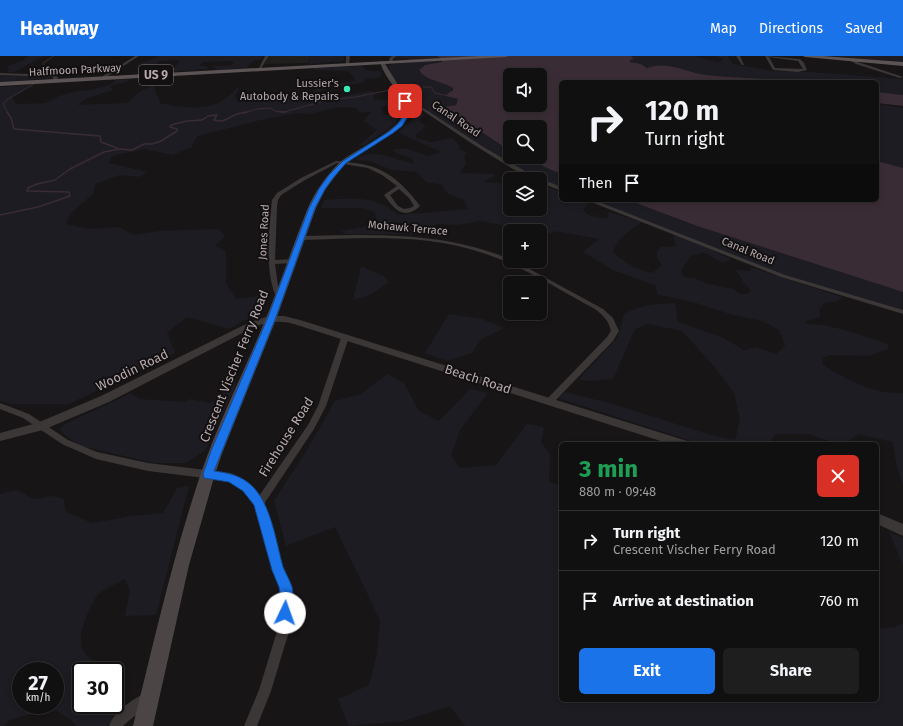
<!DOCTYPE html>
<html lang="en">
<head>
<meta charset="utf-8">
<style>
	:root { --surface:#111010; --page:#1e1e1e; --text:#f1f3f6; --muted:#9c9d9f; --line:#303030; --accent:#1a73e8 }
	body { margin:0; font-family:"Fira Sans",sans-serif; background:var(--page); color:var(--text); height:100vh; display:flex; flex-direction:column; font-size:15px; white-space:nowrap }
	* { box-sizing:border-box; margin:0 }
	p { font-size:13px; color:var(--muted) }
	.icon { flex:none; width:22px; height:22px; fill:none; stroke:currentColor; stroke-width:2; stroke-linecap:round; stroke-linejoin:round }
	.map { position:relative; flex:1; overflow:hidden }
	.sheet { position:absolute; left:559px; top:386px; width:320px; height:260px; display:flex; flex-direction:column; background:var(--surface); border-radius:6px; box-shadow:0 2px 6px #0003,0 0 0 1px var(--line) }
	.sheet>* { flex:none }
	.top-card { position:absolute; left:559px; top:24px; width:320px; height:122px; border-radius:6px; box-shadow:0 2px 6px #0003,0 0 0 1px var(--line); background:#111010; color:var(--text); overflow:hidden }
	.tools { position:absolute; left:503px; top:12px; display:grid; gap:8px }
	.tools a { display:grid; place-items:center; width:44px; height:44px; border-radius:6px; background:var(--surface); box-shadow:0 2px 6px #0003,0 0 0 1px var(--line); font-size:20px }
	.speed { position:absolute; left:12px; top:606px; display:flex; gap:8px; font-size:20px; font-weight:700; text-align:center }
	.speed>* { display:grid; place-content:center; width:52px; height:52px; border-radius:50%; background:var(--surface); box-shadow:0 2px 6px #0003,0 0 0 1px var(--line); line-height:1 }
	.speed small { font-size:10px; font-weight:400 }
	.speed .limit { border:2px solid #111; border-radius:6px; background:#fff; color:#111 }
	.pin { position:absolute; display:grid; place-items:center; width:34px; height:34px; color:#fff; margin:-17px; border-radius:8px; box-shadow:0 2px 6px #0006 }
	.me { position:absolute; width:44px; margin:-22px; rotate:3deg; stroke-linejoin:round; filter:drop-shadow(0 0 3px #0008) }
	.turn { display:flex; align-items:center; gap:14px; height:84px; padding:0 20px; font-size:18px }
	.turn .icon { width:52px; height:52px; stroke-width:2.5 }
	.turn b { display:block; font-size:28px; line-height:34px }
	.then { display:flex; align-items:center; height:38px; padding:0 20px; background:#0003; gap:8px; font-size:15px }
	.round { display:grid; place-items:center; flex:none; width:42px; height:42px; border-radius:6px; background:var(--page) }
	.headline { display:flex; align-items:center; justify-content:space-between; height:68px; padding:0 20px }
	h1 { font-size:24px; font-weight:700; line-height:30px; color:#1e9e55 }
	.cta { display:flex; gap:8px; margin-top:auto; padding:8px 20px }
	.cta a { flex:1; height:46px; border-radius:6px; background:var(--accent); color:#fff; font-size:16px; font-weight:700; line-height:46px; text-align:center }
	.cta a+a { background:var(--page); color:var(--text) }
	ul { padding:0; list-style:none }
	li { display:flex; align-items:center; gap:12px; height:60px; padding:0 20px; border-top:1px solid var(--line) }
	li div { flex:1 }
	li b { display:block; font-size:15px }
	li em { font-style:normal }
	header { display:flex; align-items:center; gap:24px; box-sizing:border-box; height:56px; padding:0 20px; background:var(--accent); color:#fff }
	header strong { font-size:19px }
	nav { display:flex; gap:22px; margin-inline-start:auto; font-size:14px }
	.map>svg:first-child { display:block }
	.built { fill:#211f1e }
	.green { fill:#1d1c22; fill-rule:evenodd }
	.water { fill:#3a2c34; fill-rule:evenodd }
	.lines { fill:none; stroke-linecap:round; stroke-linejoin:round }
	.stream-far1 { stroke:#3a2c34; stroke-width:1 }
	.stream { stroke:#3a2c34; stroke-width:1.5 }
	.minor { fill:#3c3737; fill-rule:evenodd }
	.tertiary { fill:#3c3737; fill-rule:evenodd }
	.secondary { fill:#4c4546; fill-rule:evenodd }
	.primary { fill:#5b5354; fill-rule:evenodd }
	.route { fill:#1a73e8; stroke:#114b97 }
	.poi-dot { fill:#3ce8b4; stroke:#121010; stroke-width:1.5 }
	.labels { text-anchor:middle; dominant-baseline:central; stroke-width:4; stroke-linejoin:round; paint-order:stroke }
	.far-street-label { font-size:11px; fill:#b6a8ac; stroke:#121010 }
	.far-poi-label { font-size:11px; fill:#b6a8ac; stroke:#121010; text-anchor:end }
	.shield { fill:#121010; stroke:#857a7d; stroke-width:1 }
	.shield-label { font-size:12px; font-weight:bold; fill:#b6a8ac }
	.street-label { font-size:13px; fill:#b6a8ac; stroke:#121010 }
</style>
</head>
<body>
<header>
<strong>Headway</strong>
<nav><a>Map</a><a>Directions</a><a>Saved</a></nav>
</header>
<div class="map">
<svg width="903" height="670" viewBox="0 0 903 670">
	<rect width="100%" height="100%" fill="#171515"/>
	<path class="built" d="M270,0H311L308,7L265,8Z"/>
	<path class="green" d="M28,0H44L14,16H7L9,13L7,10L22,5Z
		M160,0H263L260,4H254L246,12L217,14L212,10H229L234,7L230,5L203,6L199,10H205L209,13L169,16L179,7V4L160,5L150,13L139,15L136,9Z
		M311,0H344L343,5L309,8Z
		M391,0H438L442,6L425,9L419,14C427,25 442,25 453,32L449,40L458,43L456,49L444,52L510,95V101H522L561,118V133L517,113L408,43L392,20L388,9L410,6L408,3L388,2Z
		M631,0H695L717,6L723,4V3L716,0H728L733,8L773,15L811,16L903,23V39L877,36V26H796L784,24C758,22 733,22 707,19C687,17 668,4 648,12L641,8L630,6L629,4L633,2Z
		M827,0H903V6Z
		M361,10L369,15H380L382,19L378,22L366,23L362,27L332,31L317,36L315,40L329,43L370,35L375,36L374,44L395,43L398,48L381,51L384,59H401L395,68L365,89H359L377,74L363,65L371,56L360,57L356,52L339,51L310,58L297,57L261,64L198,80L195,83L192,91L173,99L145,93L112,100L108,107L148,116L139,121L120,119L95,128L93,138L71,157L66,168L89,173L119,171L134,179L159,175L218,173L225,180L216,189L226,195V228L236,243L265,239L261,256L229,273L187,261L167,277L175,297L69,348H12L0,345V31L31,29L12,41L16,48L45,47L59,40L77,35L90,34L110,29L116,24L130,23L126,26L110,30L113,34L87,42L78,49L127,47L138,37L153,29L160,47C177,51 200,54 216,48C225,45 233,35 241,29L235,40L237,45L310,38L319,31L355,25L354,21L348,15L313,14L315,12Z
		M0,19L48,21L50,22L0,26Z
		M877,48L903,52V112L877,105Z
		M414,51L417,52L425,59L419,64L426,70L415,79L416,82L431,86L452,82L460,90L459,93L467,97L464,100L466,108L460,117L494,118V120L484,126L510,128V153H540V136L544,137L547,134L542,129L558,135V138L561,139V144H577L589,148L583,154C590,162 599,162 608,162L609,156L642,166C631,174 617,182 613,196C623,206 638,214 652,217L662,209L657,201V196L661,191L676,190L673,181L674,179L690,184L731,203C718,212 712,197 704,197C700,197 695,199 691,200L683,211L681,216L684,221L694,222L709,228L733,233L740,238H747L751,235L744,227L736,214L751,215L750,211L842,241L838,245L824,247L819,254L820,261L805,266L807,268C835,268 861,280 888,288V293L869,300L829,299L823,302L822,308C845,323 875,339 903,337V429L896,408L893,386L858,378L845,388H837L808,378H776L768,388H700L558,342L565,336L613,348L714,380L735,384L740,364L734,337L713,309L682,275L648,268L635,273L613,323L590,325L578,324L618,281L624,258C639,249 657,248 675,247L678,266L724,282L744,294L756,291L776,298L785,290L779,274L762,265L733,259L696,247L657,238L656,230L613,214L583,196L599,183L556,175L541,181L540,175H528L526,173L480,165L458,169L438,168L410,178H345L341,175L375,169L376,161L373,155L360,152H321L324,144C350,142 378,139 398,159L468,153L464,144L448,138L442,129L426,126L417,116L392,114L369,105L355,104C372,90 396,104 414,108L412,102L398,98L392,94L405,92L428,100L441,96L405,80L399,76L406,69L410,68L414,60Z
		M591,144H628L697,170L903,236L902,256L783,220Z
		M361,210L384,220L389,226L370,239L353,244Z
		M449,258L482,263L504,272L480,284L472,297L447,305L425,297Z
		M387,318L404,327L419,355L439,365L470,333L488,337L460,374L451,400L460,412L496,409L527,368L544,371L541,386L550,398L549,426L561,429V644H877V573L895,571L903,568V670H465L450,650L403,665L349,670L338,643L369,629L377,598L380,564L335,471L286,490L274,445L305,397L335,345L361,338Z
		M236,325L235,332L206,394L186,407H154L98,394L78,389L65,379L59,373L65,368L131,337L140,343L184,346L190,343L210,347L221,340L229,326Z
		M189,430L156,559L125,560L130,534L125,523C117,528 107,531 100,537C89,547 75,583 84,596C90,605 96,603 99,615H81V649H113L114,663L107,670H77L71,664L57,655L36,657L11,663L4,670H0V438L17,434L34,443L53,440L64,443L66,456L92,467L132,460L163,457L177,432ZM21,615H55V649H21Z
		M889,476L903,482V509Z"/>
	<path class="water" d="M437,0H631L634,3L630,4V6L641,8L647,12C668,4 687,17 707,19C733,22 758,22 784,24L796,26H561V118L522,101H540V71H510V95L444,51L456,49L458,43L446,39L453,34V32C442,25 426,25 419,14L425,9L442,6L441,3ZM510,19H540V49H510Z
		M877,36L903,39V50L877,47Z
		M877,105L903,112V236L697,170L628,144H877Z"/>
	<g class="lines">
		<path class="stream-far1" d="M45,19L47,15L43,11V7L54,0
			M423,31H431L435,37L457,42
			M8,57L3,48L8,43L34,28
			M244,57L257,53L270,52L275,55L284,56L328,44L356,41L390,34"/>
		<path class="stream" d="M7,56L11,62L14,73L100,80L101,86L117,92
			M280,56H286
			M0,159L38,151L70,140L69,136L27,135L28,132L37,128L55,124L70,113L104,96L120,93L132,94L144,88H152L161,85L177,75V73L170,71L171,69L187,65L202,64L208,60L217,59L214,64C224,67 226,63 235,59C238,57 243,57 247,56"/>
		<path class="minor" d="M135,0H139L103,23L100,22Z
			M265,0H269L260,14H258Z
			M392,0H396L393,3L392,7H390L389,3Z
			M736,0H740L744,9H742Z
			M765,0L800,3L804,7L807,14L798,16L773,14ZM769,1L798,5L803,13L775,12Z
			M852,3L858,6L903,21L900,22L856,8L851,5Z
			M0,17L54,19L58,21L57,25L55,26L53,25V21L0,19Z
			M405,44L425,53L485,92L539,123H542L561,131V135L540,126V123H533L513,113L471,87L422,54L404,46Z
			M336,105C347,106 359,107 370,110C391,116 408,133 420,150C404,165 394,153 384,139L397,130L382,119L368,112L337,107L305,124L281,139L278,144L277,151L275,204L293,203L296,205L293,207L275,208L278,230L282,241L281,242H277C264,219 269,170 272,144L277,137L301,122ZM399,133L409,142L414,150L410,152L404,153L398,150L390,139Z
			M586,144H594L785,219L903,254V258L781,221Z
			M354,179C412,179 456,182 510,203V205H515L603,253L613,262L619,275L613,285L553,347H547L546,345L547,343L607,281L611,275C609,265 603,259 595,253C559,234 521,209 483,197C425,177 361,182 301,184L298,182L301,180Z
			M342,279H348L349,281L326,350L314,373L264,448L283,514L290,531L293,542L290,572L271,635L257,670H244L259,634L278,572L281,542L280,531L273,514L255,449L244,435L229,425L148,415L96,403L62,388L23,362L0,353V347L29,358L68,384L97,396L148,407L231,417L250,429L259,440L308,369L318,350Z
			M146,637L150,639L152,643C148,653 131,661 123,670H109C114,656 132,643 146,637Z"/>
		<path class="tertiary" d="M346,0H350L349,9L346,8Z
			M269,260H284L300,264L684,384L688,385L689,388H670L294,268C279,264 268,266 254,271L109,346L43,374L0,385V377L37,367L101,340L248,267Z
			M877,457L903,468V480L877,468Z"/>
		<path class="secondary" d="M380,5L384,6L408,45L410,57L402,70L360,97L343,110L325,134L316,152L277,261L223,395L215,418L189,509L153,670H133C154,585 173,500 201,417C219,364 245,314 266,262C281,226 293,189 307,154C314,137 326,120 339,107C352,95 404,73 404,55C403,36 383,22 380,5Z"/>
		<path class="primary" d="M479,0H508L506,1L0,30V26Z
			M803,0H823L903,6V10L805,1Z"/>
	</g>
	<path class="route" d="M404,44L407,45L410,57L402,70L393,77L346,107L333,122L325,133L315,152L276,261L214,415C228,417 240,419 251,429C271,447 276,486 283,511C286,518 290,525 292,531C294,541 294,553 290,562L285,564L281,562L279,557L281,542L279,531L272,514L254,449L243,435L229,426L204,422L203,418L211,395L268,261L309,152L319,133L329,119L343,105L390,75L398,68L405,57Z"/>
	<circle class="poi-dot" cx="347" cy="33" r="4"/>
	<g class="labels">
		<g class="far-street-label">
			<text transform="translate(75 14) rotate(-3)">Halfmoon Parkway</text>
			<text transform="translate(456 63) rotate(34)">Canal Road</text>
			<text transform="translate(408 172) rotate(5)">Mohawk Terrace</text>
			<text transform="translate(264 176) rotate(-87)">Jones Road</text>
			<text transform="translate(748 195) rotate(22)">Canal Road</text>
		</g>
		<g class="far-poi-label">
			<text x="339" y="27">Lussier's<tspan x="339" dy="13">Autobody &amp; Repairs</tspan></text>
		</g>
		<rect class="shield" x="139" y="9" width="34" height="20" rx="3"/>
		<g class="shield-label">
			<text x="156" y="19">US 9</text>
		</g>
		<g class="street-label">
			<text transform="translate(234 310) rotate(-68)">Crescent Vischer Ferry Road</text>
			<text transform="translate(132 314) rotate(-26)">Woodin Road</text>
			<text transform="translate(478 323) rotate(18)">Beach Road</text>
			<text transform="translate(286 381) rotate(-58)">Firehouse Road</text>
		</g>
	</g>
</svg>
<div class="tools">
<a><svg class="icon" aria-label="sound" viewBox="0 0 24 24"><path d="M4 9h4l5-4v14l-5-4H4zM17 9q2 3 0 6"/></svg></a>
<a><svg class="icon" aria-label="search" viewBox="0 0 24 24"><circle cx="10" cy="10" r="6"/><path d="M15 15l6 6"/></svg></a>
<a><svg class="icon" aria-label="layers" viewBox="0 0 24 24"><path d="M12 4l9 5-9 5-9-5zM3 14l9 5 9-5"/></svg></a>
<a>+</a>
<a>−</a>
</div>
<div class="speed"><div>27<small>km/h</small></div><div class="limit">30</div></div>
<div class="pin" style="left:405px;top:45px;background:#d93025"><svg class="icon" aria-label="arrive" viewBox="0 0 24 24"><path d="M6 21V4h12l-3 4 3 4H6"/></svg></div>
<svg class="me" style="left:285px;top:557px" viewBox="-20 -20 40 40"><circle r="19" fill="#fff"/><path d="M0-13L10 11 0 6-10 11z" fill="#1a73e8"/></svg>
<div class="top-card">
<div class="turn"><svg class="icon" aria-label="right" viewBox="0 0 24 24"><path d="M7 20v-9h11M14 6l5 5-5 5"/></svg><div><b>120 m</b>Turn right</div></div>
<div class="then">Then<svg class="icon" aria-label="arrive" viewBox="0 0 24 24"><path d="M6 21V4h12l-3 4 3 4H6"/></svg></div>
</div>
<section class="sheet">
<div class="headline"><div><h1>3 min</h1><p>880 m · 09:48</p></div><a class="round" style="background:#d93025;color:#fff"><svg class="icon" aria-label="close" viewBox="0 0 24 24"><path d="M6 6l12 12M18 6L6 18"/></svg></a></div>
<ul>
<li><svg class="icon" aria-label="right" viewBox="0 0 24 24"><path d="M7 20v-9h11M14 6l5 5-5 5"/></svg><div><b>Turn right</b><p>Crescent Vischer Ferry Road</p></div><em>120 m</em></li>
<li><svg class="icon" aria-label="arrive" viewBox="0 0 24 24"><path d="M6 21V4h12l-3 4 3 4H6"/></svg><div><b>Arrive at destination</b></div><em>760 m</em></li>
</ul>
<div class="cta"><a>Exit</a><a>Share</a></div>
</section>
</div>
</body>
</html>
